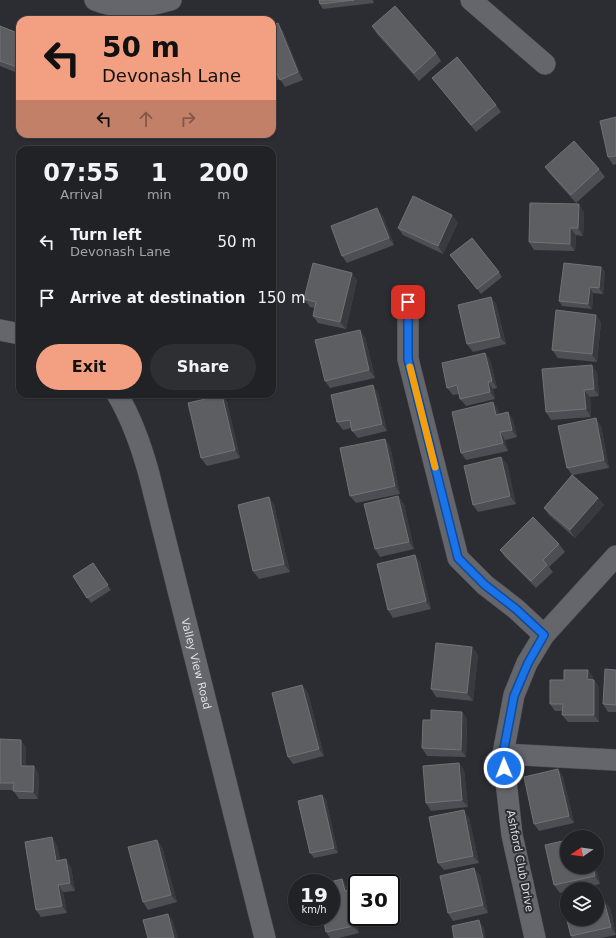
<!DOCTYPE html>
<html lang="en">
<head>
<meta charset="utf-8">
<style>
	:root { --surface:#212226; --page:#2d2f32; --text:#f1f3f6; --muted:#a2a4a7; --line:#3e3f43; --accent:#f3a082 }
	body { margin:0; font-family:"DejaVu Sans",sans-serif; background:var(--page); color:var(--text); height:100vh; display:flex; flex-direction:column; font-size:15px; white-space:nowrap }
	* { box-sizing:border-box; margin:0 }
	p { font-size:13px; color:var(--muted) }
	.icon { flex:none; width:22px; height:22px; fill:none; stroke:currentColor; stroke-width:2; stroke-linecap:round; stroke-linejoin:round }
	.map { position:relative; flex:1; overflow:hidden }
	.sheet { position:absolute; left:16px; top:146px; width:260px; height:252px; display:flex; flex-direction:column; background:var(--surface); border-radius:12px; box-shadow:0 1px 3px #0004,0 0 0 1px var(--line) }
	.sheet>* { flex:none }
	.hud { position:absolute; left:16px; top:16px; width:260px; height:122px; border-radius:12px; box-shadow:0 1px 3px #0004,0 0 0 1px var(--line); background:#f3a082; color:#111; overflow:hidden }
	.needle { width:26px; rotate:257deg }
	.fabs { position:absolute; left:560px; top:830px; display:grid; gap:8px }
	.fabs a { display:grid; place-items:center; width:44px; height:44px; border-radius:50%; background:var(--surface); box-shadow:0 1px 3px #0004,0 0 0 1px var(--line); font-size:20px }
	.speed { position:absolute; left:288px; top:874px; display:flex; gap:8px; font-size:20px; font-weight:700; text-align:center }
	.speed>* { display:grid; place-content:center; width:52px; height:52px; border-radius:50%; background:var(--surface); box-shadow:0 1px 3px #0004,0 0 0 1px var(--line); line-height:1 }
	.speed small { font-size:10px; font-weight:400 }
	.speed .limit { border:2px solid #111; border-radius:6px; background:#fff; color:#111 }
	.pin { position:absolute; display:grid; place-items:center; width:34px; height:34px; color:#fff; margin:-17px; border-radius:8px; box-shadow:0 2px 6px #0006 }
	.me { position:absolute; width:44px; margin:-22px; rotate:359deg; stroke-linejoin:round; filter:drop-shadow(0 0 3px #0008) }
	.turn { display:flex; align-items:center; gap:14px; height:84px; padding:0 20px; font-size:18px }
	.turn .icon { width:52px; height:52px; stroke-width:2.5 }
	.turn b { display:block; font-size:28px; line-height:34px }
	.lanes { display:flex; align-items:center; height:38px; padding:0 20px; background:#0003; justify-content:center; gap:20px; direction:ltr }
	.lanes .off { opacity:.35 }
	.eta { display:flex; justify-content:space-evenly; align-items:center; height:68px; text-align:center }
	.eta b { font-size:24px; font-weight:800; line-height:28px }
	.primary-button { display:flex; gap:8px; margin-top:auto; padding:8px 20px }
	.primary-button a { flex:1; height:46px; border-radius:24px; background:var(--accent); color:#111; font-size:16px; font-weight:800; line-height:46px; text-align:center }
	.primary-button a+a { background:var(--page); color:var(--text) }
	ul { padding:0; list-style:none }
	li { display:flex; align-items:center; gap:12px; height:56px; padding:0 20px }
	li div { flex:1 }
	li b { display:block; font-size:15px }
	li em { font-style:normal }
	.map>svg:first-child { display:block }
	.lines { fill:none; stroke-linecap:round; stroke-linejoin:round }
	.minor-casing { stroke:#494a4e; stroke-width:22 }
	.minor { stroke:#65666c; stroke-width:21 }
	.wall { fill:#4d4e53 }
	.shaded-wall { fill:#393a3f }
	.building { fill:#5d5e62; stroke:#717276 }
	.route-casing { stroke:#114b97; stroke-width:10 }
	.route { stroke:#1a73e8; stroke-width:7 }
	.slow { stroke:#f59e0b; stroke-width:7 }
	.labels { text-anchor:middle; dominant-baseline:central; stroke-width:4; stroke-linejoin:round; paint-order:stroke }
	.street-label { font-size:11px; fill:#dedfe2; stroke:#2c2d32 }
</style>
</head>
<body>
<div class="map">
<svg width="616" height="938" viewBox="0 0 616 938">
	<rect width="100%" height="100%" fill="#2c2d32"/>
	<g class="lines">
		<defs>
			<g id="minor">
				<path d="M95,0C119,10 147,7 171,0"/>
				<path d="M471,0L545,64"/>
				<path d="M408,301V359L458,558L485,585L516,609L544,635"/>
				<path d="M0,330L20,334"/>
				<path id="s1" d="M117,394C132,419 141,445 149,474L265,938"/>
				<path d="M503,754L616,760"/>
				<path d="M535,938L512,835L503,754L514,695L527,663L544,635L616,556"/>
			</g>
		</defs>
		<use href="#minor" class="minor-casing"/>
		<use href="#minor" class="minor"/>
	</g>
	<path class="wall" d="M319,0H373L374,3L323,9L320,4Z
		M272,25L283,31L303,80L285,87L280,79L272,82Z
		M0,26L20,34V74L0,66Z
		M372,26L436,53L441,61L419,81L377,34Z
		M432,78L496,105L501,112L476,132L438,85Z
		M616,117V164L613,165L608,157Z
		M545,167L599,169L605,177L576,203L551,175Z
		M584,212L583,236L576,235L575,251L534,250L529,242Z
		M383,216L394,245L347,263L342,256Z
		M458,222L443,254L403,235L398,228Z
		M450,255L499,272L502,277L481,294Z
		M601,267L605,272L603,294L593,293L592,309L562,306L559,301Z
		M357,280L346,329L318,323L313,316L315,308L310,307L304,299Z
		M491,297L496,304L506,344L473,352L467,344Z
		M601,322L597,362L558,358L552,350Z
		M365,337L375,378L330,388L325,381Z
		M485,353L490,360L497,388L493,389L495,399L466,406L460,399L459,394L453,395L447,388Z
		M597,372L599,396L590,397L591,417L551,420L546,412Z
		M378,393L387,431L358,438L352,431V428L343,430L337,422Z
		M222,395L227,402L240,458L207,466L201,458Z
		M493,402L498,410L499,414L508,412L513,420L517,437L505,440L508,451L466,460L461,453Z
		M601,426L609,468L573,475L598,498L604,505L575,538L549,515L544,508L572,475L567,468Z
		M385,439L390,446L400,494L356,503L350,496Z
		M501,457L507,464L516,504L478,512L473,505Z
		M398,496L404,504L414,549L380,557L375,549Z
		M269,497L274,505L290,572L259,579L253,571Z
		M559,544L565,552L549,567L553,572L536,588L505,557L500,550Z
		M415,555L420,562L431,609L393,618L388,610Z
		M93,563L111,590L91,603L73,576Z
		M472,647L478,655L473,701L436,697L431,689Z
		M588,670L593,677V679L594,680L599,687V722H568L562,715V711H555L550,704L564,680Z
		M616,670V712H608L603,704Z
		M302,685L308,693L324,756L293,764L288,757Z
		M462,712L467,719L466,757L427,756L422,748L431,720Z
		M0,739L26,747V766L39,774L38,799H19L13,790H0Z
		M459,763L464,770L468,807L431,811L426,803Z
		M558,769L563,777L574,823L539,831L534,824Z
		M322,795L326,800L338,853L314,858L310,853Z
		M469,818L479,863L444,870L438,863Z
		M157,840L162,847L177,902L148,910L143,902Z
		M57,845L60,860L71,867L75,891L63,892L67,913L41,917L36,910Z
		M567,867H596L600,884L576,889H567V891L560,893L554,885Z
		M480,875L488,913L453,921L448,913Z
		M342,879L347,887L348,890L357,893V917H364V918L355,920L359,933L339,938H330L326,932Z
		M600,897L601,902L604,901L610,908L616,935L601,938H572L571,936Z"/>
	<path class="shaded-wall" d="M278,23L283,31L303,80L298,72Z
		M579,204L584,212L583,236L578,228Z
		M377,208L383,216L394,245L389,238Z
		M452,215L458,222L443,254L438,246Z
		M570,228L576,235L575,251L570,244Z
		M601,267L605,272L603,294L599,288Z
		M352,273L357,280L346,329L340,322Z
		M590,287L593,293L592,309L588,304Z
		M491,297L496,304L506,344L500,337Z
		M596,315L601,322L597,362L592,354Z
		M360,330L365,337L375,378L369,370Z
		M485,353L490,360L497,388L492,381Z
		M592,365L597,372L599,396L594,389Z
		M488,382L493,389L495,399L490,392Z
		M373,385L378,393L387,431L382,424Z
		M584,390L590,397L591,417L586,409Z
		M222,395L227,402L240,458L235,450Z
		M493,402L498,410L501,422L496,415Z
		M508,412L513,420L517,437L512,430Z
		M596,418L601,426L609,468L604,460Z
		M500,432L505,440L508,451L503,443Z
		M385,439L390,446L400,494L395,486Z
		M501,457L507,464L516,504L510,496Z
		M398,496L404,504L414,549L409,542Z
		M269,497L274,505L290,572L284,564Z
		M598,498L604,505L575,538L570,530Z
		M415,555L420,562L431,609L426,601Z
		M472,647L478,655L473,701L467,693Z
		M588,670L593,677V687L587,679Z
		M594,680L599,687V722L594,715Z
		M302,685L308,693L324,756L319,749Z
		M462,712L467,719L466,757L461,750Z
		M21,740L26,747V774L21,766Z
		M459,763L464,770L468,807L462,800Z
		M34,766L39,774L38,799L33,792Z
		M558,769L563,777L574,823L569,816Z
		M322,795L326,800L338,853L334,848Z
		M464,810L469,818L479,863L473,856Z
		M52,837L57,845L61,868L56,861Z
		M157,840L162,847L177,902L171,895Z
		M66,859L71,867L75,891L70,883Z
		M593,867H596L600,884L595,876Z
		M474,868L480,875L488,913L483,905Z
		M342,879L347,887L350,899L345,891Z
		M58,885L63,892L67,913L62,906Z
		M354,889L357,893V901Z
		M597,893L600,897L603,910L597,902Z
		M604,901L610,908L616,935L611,927Z
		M350,912L355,920L359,933L353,926Z
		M168,914L173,921L178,938H174Z
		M479,920L484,928L486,938H483Z"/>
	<path class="building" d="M319,0H354L320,4Z
		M395,6L436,53L414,73L372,26Z
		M278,23L298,72L280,80L276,71L272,73V25Z
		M0,26L20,34V68L0,61Z
		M457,57L496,105L471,125L432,78Z
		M616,117V156L608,157L600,121Z
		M574,141L599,169L571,195L545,167Z
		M413,196L452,215L438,246L398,228Z
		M530,203L579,204L578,228H570V244L529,242Z
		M377,208L389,238L342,256L331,226Z
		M472,238L499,272L477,289L450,255Z
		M313,263L352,273L340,322L313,316L316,302L304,299Z
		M564,263L601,267L599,288L590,287L588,304L559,301Z
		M491,297L500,337L467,344L458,305Z
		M556,310L596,315L592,354L552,350Z
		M360,330L369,370L325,381L315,340Z
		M485,353L492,381L488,382L490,392L460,399L457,385L447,388L442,363Z
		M592,365L594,389L584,390L586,409L546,412L542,369Z
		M373,385L382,424L352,431L350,420L337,422L331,395Z
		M222,395L235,450L201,458L188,403Z
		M493,402L496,415L508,412L512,430L500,432L503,443L461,453L452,412Z
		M596,418L604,460L567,468L558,426Z
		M385,439L395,486L350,496L340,448Z
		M501,457L510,496L473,505L464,466Z
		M572,475L598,498L570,530L544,508Z
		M398,496L409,542L375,549L364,504Z
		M269,497L284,564L253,571L238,505Z
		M533,517L559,544L543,560L547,565L531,581L500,550Z
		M415,555L426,601L388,610L377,564Z
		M93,563L108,585L87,598L73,576Z
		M436,643L472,647L467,693L431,689Z
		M605,669L616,670V705L603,704Z
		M564,670H588L587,679L594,680V715H562L563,704H550V680H564Z
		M302,685L319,749L288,757L272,693Z
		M431,710L462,712L461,750L422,748L423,720H431Z
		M0,739L21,740V766H34L33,792L13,791L14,783H0Z
		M459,763L462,800L426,803L423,766Z
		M558,769L569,816L534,824L524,777Z
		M322,795L334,848L310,853L298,801Z
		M464,810L473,856L438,863L429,817Z
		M52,837L56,861L66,859L70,883L58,885L62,906L36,910L25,842Z
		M157,840L171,895L143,902L128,847Z
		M567,840V867H593L595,876L554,885L545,845Z
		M474,868L483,905L448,913L440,876Z
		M342,879L345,891L354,889L357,901V911L350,912L353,926L326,932L323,917H331V883H326Z
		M567,896V919H597V900V902L604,901L611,927L571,936L561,897Z
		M168,914L174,938H148L143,920Z
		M479,920L483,938H454L452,926Z"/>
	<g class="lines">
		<defs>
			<path id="route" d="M408,302V359L458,558L485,585L516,609L544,635L528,663L514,696L503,754L504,768"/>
		</defs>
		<use href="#route" class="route-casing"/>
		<use href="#route" class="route"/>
		<path class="slow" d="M410,367L435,467"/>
	</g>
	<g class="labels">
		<g class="street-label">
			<text stroke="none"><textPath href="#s1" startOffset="282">Valley View Road</textPath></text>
			<text transform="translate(520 861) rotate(79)">Ashford Club Drive</text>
		</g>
	</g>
</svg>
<div class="fabs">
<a><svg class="needle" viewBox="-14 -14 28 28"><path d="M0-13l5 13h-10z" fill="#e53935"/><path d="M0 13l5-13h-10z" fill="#a2a4a7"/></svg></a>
<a><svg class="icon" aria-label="layers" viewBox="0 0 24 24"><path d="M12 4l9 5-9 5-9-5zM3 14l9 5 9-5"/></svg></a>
</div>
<div class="speed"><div>19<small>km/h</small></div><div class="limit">30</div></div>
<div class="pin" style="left:408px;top:302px;background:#d93025"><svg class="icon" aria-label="arrive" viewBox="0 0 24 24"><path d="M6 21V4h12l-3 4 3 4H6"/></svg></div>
<svg class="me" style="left:504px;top:768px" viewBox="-20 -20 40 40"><circle r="17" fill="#1a73e8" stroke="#fff" stroke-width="3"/><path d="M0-11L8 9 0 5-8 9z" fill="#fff"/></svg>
<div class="hud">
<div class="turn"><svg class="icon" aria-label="left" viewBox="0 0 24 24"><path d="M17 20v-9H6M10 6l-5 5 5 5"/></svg><div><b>50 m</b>Devonash Lane</div></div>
<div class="lanes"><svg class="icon" aria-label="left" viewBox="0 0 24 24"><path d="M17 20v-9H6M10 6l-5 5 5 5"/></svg><svg class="icon off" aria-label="ahead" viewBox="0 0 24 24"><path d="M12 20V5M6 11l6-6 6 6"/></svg><svg class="icon off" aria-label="right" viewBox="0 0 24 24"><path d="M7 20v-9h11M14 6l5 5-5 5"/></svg></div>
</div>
<section class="sheet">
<div class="eta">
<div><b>07:55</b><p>Arrival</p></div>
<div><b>1</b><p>min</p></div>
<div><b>200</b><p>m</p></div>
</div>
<ul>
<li><svg class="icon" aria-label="left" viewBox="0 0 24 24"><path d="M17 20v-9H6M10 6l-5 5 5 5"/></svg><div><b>Turn left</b><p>Devonash Lane</p></div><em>50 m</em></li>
<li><svg class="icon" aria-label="arrive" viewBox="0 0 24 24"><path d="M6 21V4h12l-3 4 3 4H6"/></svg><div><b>Arrive at destination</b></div><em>150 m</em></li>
</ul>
<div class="primary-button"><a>Exit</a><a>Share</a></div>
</section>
</div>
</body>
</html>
